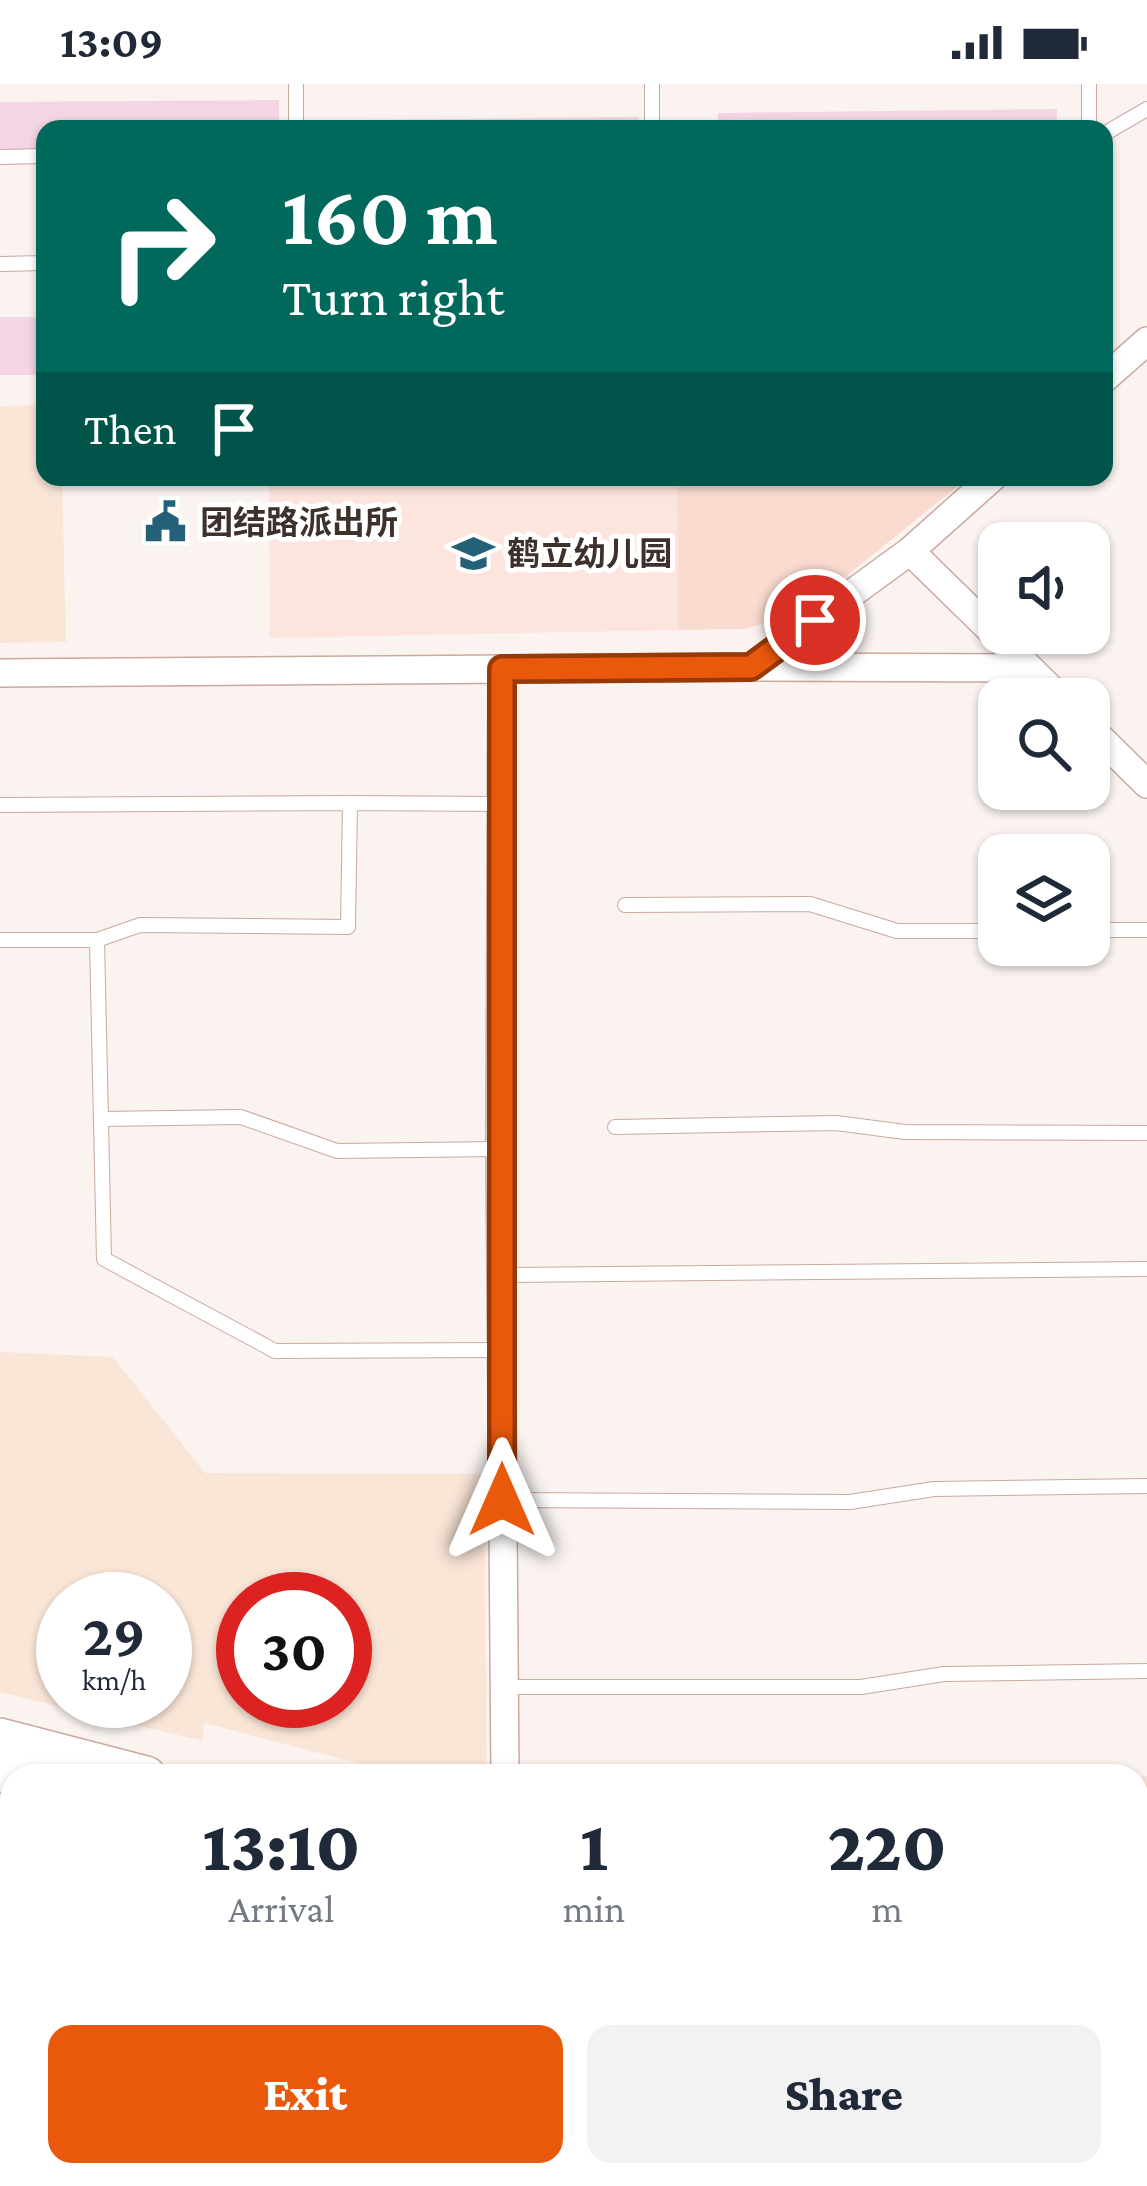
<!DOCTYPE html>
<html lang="en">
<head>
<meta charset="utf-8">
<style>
	:root { --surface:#fff; --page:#f2f2f3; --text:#1f2937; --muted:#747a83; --accent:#ea580c }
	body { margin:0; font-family:"Crimson Pro","Noto Sans SC",serif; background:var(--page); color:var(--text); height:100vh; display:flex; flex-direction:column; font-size:45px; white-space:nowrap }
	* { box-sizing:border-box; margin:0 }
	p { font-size:39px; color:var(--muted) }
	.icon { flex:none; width:66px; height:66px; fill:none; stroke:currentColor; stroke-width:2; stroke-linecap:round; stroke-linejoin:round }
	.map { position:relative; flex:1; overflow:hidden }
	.drawer { position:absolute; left:0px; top:1680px; width:1149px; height:423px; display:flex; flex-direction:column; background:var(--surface); border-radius:36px 36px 0 0; box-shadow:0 3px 9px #0004 }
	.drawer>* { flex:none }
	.hud { position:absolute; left:36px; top:36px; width:1077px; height:366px; border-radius:24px; box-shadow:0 3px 9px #0004; background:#00695c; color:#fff; overflow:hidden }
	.buttons { position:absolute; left:978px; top:438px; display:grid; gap:24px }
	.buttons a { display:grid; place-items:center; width:132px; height:132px; border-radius:24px; background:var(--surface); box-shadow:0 3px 9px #0004; font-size:60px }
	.speed { position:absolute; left:36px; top:1488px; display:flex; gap:24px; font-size:60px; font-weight:700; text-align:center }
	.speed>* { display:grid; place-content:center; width:156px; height:156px; border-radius:50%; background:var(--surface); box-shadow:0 3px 9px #0004; line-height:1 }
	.speed small { font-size:30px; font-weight:400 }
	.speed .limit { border:18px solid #d22; background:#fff; color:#111 }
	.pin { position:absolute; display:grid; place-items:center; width:102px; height:102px; color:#fff; margin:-51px; border:6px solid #fff; border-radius:50%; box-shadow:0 3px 12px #0007 }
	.me { position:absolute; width:132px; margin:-66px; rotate:0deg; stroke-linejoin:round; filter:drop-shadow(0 0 9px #0008) }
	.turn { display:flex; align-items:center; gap:42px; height:252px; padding:0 48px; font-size:54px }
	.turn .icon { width:156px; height:156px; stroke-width:2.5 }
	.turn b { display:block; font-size:84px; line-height:102px }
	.then { display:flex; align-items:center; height:114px; padding:0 48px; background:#0003; gap:24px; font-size:45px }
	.eta { display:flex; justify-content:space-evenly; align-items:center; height:204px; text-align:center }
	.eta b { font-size:72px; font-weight:800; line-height:84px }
	.button { display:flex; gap:24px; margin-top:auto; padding:24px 48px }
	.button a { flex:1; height:138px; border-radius:24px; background:var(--accent); color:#fff; font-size:48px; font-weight:800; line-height:138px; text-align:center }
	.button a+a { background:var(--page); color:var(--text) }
	.status { display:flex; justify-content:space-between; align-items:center; height:84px; padding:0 60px; background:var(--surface); direction:ltr }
	.status svg { height:33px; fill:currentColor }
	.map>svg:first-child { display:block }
	.commercial { fill:#fae6d7; fill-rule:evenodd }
	.built { fill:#f6e5df }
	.education { fill:#fde4dc }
	.green { fill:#fadbd0 }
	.building { fill:#f5d4e3 }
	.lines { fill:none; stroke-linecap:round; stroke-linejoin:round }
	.lane-casing { stroke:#caa99e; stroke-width:16 }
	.street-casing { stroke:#caa99e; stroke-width:30 }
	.secondary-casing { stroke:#caa99e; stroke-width:42 }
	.lane { stroke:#fff; stroke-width:14 }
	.street { stroke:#fff; stroke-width:27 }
	.secondary { stroke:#fff; stroke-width:39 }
	.route-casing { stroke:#983908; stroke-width:30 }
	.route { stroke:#ea580c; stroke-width:21 }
	.labels { text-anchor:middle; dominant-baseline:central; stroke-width:10; stroke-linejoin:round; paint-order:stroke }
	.poi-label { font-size:33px; font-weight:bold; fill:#3e312c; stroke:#fff; text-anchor:start }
</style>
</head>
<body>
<div class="status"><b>13:09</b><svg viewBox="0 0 49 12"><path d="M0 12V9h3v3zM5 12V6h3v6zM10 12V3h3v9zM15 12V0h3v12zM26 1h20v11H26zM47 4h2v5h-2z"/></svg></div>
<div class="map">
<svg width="1147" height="2102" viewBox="0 0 1147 2102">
	<rect width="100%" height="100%" fill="#faf3f0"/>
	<path class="commercial" d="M45,321V393H62L66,558L0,559V322Z
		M0,1268L113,1273L205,1389L484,1390L487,1692H407L204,1639L203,1657L0,1608ZM63,1515H165V1617H63ZM243,1515H345V1617H243Z
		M1121,1692H1147V1879L1137,1876V1692Z
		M0,1778L12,1779V1853L0,1854Z"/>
	<path class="built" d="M12,1853V2091H699V2102H0V1854Z"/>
	<path class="education" d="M269,393H677L678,546L270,554Z"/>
	<path class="green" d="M677,393H969L798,531L744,545L678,546Z
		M771,2091H916L917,2098L1007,2097V2102H771Z"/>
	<path class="building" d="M279,16V45H45V77H0V18Z
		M1057,25V45H718V29Z
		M639,33L640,45H361V36Z
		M0,233H45V291H0Z
		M1147,2076V2102H1093L1092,2091H1137V2077Z
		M970,2091H1056V2102H970Z"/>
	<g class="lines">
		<defs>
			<path id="lane" d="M652,0V45
				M1089,0V45
				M296,45V0
				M1104,50L1147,25
				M0,73L45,72
				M0,180L45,179
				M500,720L350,719L348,843L140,841L97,856L104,1175L275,1267L501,1266
				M0,721L350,719
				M625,821L810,820L897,847H999
				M1089,846H1147
				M0,856H97
				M101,1035L241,1033L337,1067L500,1065
				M615,1043L836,1039L905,1048L1147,1049
				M500,1191L1147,1185
				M502,1416L850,1418L934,1405L1147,1402
				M504,1603H861L944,1590L1147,1587
				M394,2091V2102"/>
			<path id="street" d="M1104,295L1147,257
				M910,467L1061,615
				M751,583L1029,584
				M502,585L500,1065L505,1692
				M0,589L751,583L910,467L993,393
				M1089,643L1147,700
				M731,2091V2102"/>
			<path id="secondary" d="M0,1654L146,1692
				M0,1688L16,1692
				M1137,1966L1147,1969"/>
		</defs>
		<use href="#lane" class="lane-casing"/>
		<use href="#street" class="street-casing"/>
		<use href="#secondary" class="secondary-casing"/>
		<use href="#lane" class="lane"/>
		<use href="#street" class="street"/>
		<use href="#secondary" class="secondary"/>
	</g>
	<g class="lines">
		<defs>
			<path id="route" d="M502,1416V585L751,583L815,536"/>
		</defs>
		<use href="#route" class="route-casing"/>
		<use href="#route" class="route"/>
	</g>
	<defs>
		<symbol id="civic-bare" viewBox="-9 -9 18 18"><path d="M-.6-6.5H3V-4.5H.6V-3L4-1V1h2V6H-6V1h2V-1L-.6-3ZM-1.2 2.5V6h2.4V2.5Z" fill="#246078" stroke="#fff" stroke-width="2.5" paint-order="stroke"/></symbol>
		<symbol id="school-bare" viewBox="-9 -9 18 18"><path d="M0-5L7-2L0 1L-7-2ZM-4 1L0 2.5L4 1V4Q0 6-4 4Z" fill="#246078" stroke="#fff" stroke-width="2.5" paint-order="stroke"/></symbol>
	</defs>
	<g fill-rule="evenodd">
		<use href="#civic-bare" x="136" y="408" width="59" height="59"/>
		<use href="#school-bare" x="444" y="440" width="59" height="59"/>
	</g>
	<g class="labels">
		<g class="poi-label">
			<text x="200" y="438">团结路派出所</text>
			<text x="507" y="469">鹤立幼儿园</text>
		</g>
	</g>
</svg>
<div class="buttons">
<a><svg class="icon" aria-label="sound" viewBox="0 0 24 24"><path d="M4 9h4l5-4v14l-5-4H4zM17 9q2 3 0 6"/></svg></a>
<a><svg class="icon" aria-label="search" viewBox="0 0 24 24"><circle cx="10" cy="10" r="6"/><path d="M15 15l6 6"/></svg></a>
<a><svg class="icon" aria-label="layers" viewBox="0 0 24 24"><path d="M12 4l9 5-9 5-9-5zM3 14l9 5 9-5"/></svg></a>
</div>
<div class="speed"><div>29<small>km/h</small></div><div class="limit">30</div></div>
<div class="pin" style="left:815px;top:536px;background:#d93025"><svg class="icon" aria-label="arrive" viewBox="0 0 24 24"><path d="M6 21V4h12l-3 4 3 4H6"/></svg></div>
<svg class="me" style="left:502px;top:1416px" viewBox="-20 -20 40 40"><path d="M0-17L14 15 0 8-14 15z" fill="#ea580c" stroke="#fff" stroke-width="4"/></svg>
<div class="hud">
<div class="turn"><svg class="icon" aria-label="right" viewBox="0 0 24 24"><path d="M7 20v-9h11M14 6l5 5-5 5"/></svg><div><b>160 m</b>Turn right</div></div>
<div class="then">Then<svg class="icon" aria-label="arrive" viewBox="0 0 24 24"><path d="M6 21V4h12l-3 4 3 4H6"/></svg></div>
</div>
<section class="drawer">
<div class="eta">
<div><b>13:10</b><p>Arrival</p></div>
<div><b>1</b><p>min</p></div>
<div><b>220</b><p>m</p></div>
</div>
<div class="button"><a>Exit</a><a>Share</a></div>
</section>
</div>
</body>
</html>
